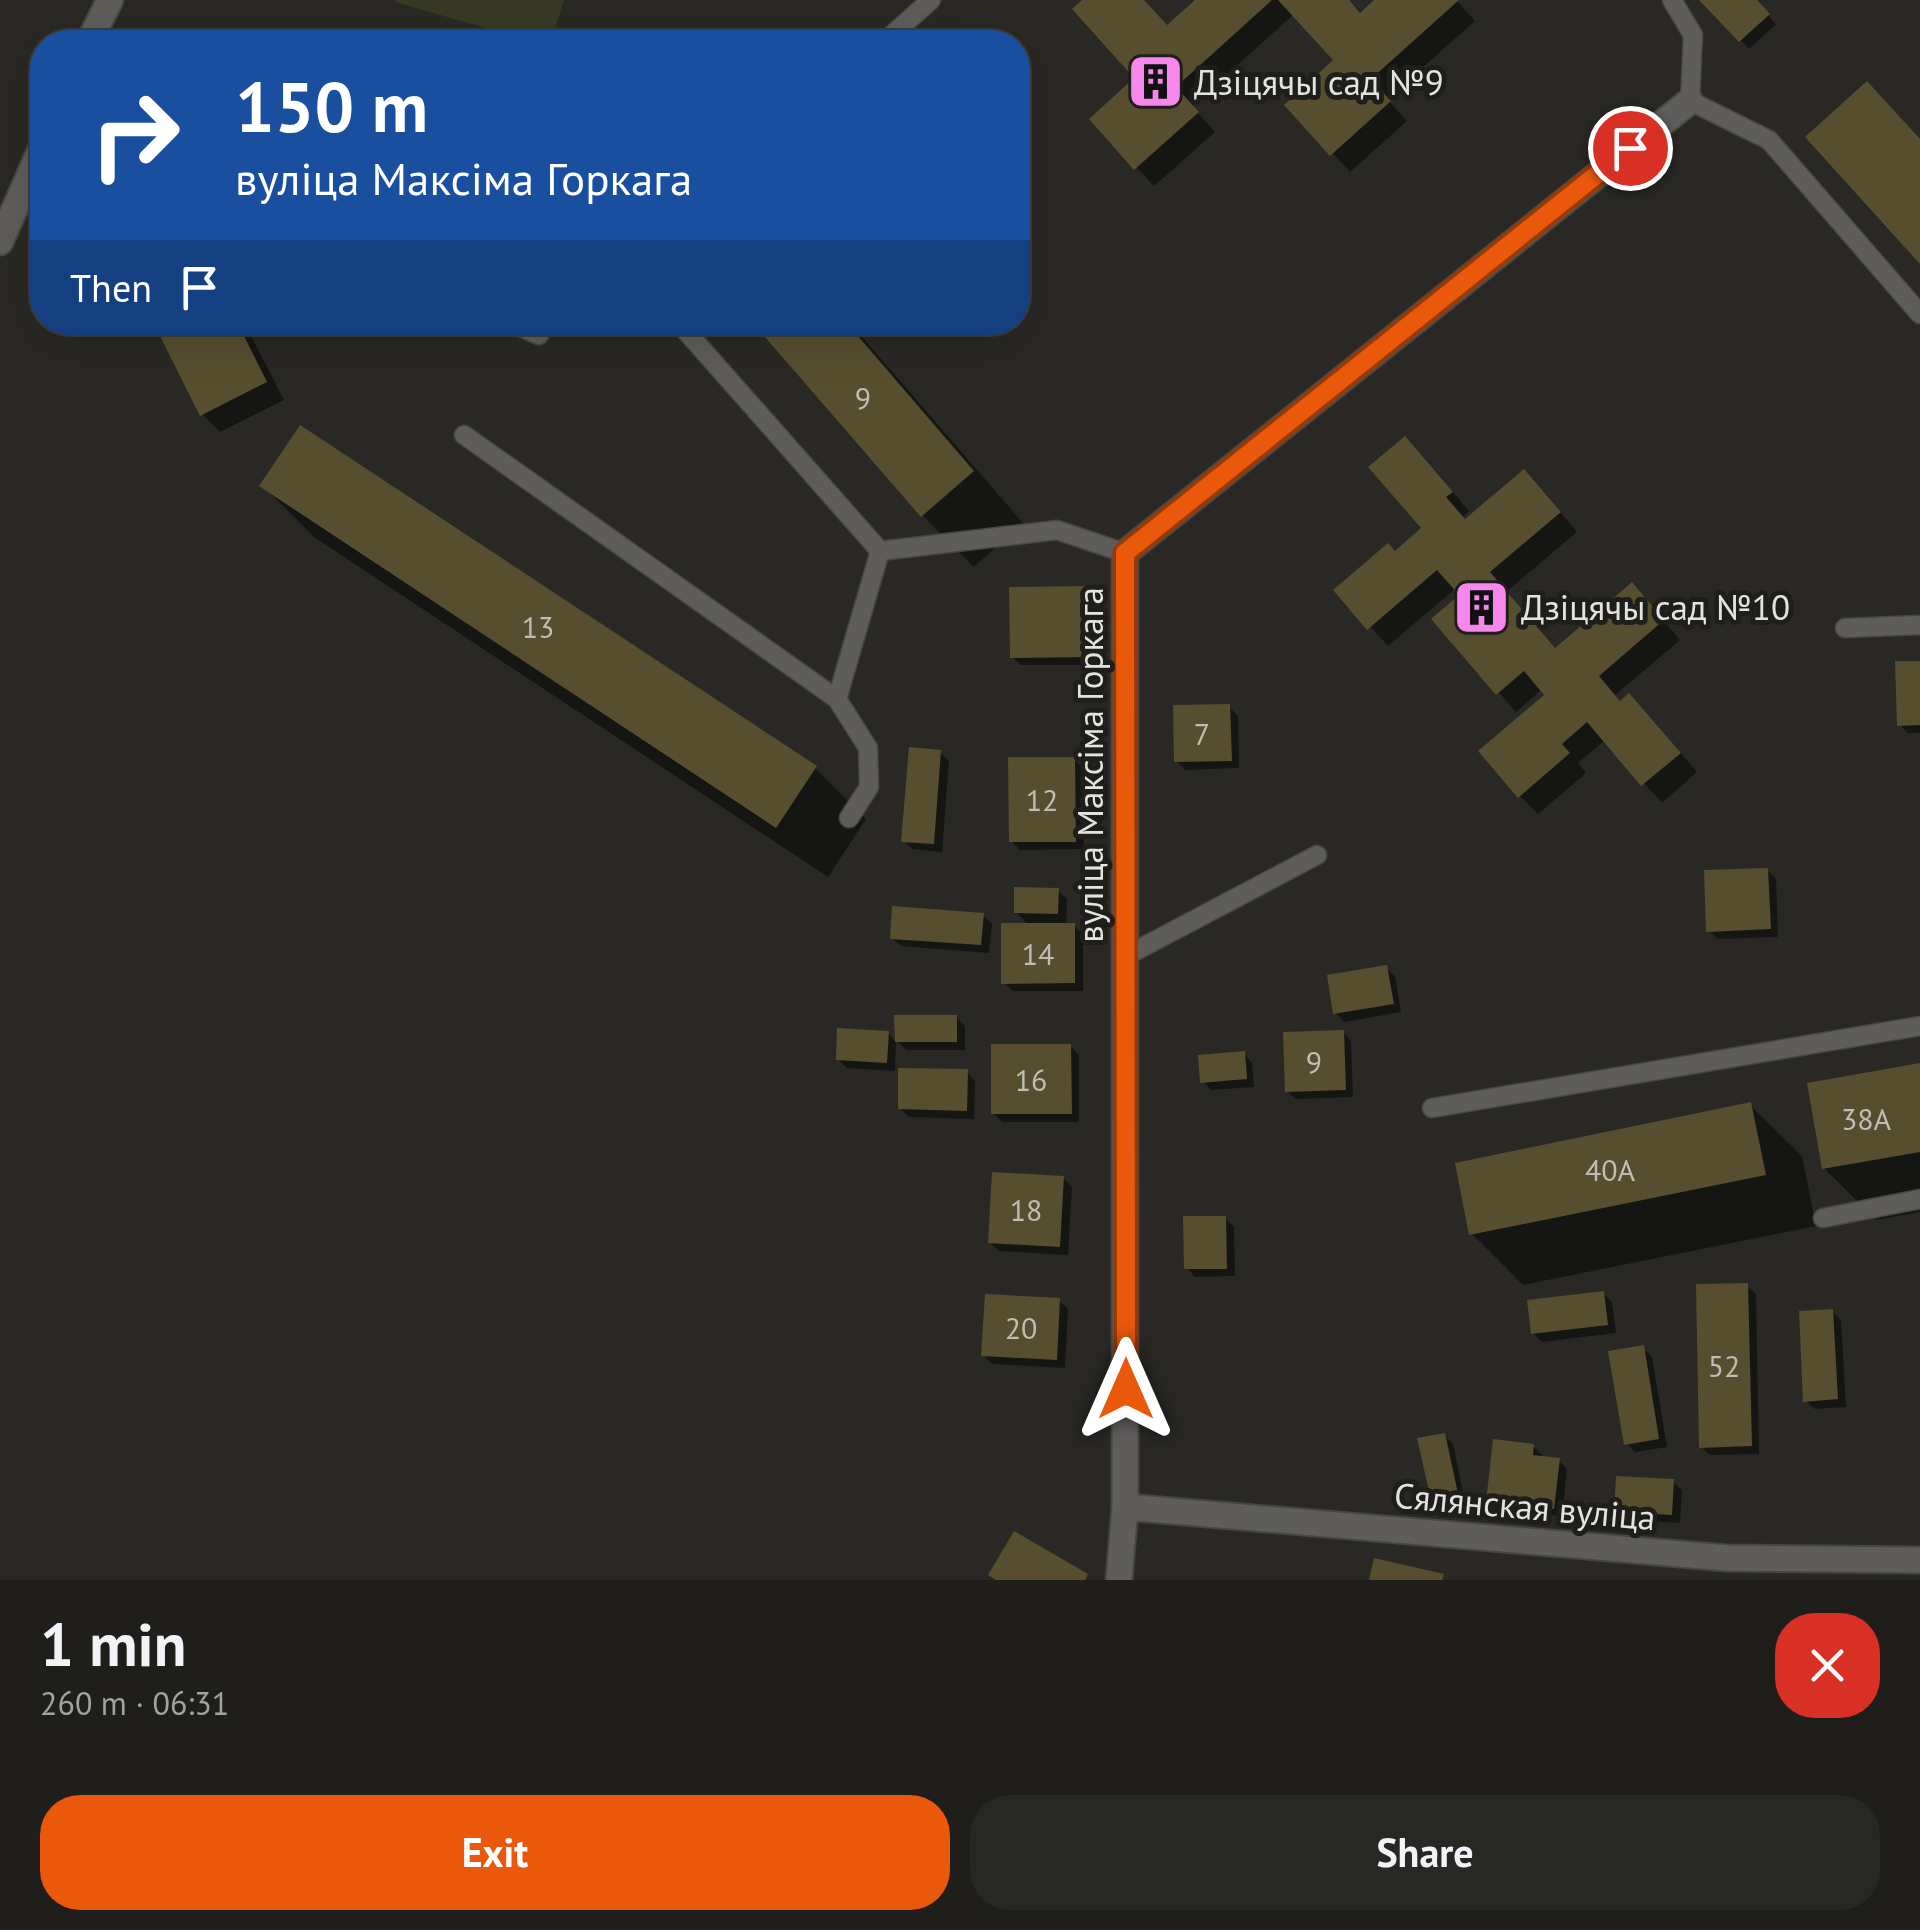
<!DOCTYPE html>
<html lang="en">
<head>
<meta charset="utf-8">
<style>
	:root { --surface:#1f1e1b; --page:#272724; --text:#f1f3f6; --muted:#a1a2a3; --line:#3c3c3a; --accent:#ea580c }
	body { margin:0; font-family:"PT Sans",sans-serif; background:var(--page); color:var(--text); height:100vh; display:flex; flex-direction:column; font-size:38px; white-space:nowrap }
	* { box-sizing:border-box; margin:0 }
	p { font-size:32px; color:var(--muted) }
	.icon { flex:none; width:55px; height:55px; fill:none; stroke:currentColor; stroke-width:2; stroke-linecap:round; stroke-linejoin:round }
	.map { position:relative; height:1580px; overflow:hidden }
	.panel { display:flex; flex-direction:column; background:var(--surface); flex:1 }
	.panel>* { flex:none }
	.top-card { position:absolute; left:30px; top:30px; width:1000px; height:305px; border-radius:40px; box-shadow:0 10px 40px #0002,0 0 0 2px var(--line); background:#1a4fa0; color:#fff; overflow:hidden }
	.pin { position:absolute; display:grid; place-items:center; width:85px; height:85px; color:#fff; margin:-42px; border:5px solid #fff; border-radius:50%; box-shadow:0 2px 10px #0007 }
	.me { position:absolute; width:110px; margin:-55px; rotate:0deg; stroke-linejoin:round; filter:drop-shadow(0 0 8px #0008) }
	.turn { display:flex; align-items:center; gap:35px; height:210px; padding:0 40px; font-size:45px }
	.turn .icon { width:130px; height:130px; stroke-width:2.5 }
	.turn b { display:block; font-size:70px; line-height:85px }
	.then { display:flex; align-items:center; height:95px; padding:0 40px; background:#0003; gap:20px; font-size:38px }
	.round { display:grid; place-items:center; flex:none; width:105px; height:105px; border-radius:40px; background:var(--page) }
	.overview { display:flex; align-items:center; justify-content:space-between; height:170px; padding:0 40px }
	h1 { font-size:60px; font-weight:700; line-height:75px }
	.action { display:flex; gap:20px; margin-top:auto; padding:20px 40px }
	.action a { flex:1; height:115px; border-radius:40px; background:var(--accent); color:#fff; font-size:40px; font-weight:700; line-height:115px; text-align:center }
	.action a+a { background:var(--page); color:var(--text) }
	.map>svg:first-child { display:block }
	.green { fill:#373924 }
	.shadow { fill:#0007 }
	.building { fill:#574e2f }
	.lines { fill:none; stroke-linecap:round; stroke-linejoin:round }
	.service-casing { stroke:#474642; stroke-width:21 }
	.minor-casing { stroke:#474642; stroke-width:29 }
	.service { stroke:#5f5d5c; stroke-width:18 }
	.minor { stroke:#5f5d5c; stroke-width:25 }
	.route-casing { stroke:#983908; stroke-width:25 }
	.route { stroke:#ea580c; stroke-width:18 }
	.labels { text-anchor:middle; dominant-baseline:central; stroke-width:10; stroke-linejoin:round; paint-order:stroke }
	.number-label { font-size:30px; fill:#c0beb4 }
	.poi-label { font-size:35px; fill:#e3e3e0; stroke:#201e1b; text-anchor:start }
	.street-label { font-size:35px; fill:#e3e3e0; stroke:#201e1b }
</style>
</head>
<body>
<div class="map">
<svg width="1920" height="1580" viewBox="0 0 1920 1580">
	<rect width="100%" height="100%" fill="#292824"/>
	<path class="green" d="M395,0H564L551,42H534L395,2Z"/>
	<path class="shadow" d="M1086,0H1143L1168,28L1199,0H1348L1361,15L1378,0H1456L1475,21L1387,99L1407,121L1350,172L1288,105L1336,61L1294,14L1192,106L1215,132L1154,186L1092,119L1137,78Z
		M1703,0H1754L1776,24L1749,49Z
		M156,322H244L284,400L220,432L202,414Z
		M755,322H849L1023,523L974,567L922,515Z
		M1423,457L1469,511L1463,517L1466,521L1542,490L1577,532L1506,592L1556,650L1650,604L1680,640L1615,695L1622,703L1648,715L1697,772L1662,803L1605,740L1578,763L1586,773L1538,814L1520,796L1547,696L1542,689L1516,712L1435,619L1462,596L1456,588L1388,646L1337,590L1396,554L1425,528Z
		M263,486L815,768L866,819L828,877L314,537Z
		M1086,589L1095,597V665H1021L1012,657Z
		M1920,663V733H1908L1900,725Z
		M1229,707L1238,716L1239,768L1185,770L1177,761Z
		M940,753L949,761L942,852L912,849L904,841Z
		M1074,759L1083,768L1084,849L1020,850L1011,841Z
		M1767,870L1776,879L1778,937L1717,939L1709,930Z
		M1058,891L1067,899L1066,926H1074L1083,934V991H1013L1004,983L1029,926L1016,912Z
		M983,915L992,924L989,953L901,946L892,938Z
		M1386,968L1395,976L1401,1012L1344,1022L1336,1013Z
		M956,1017L965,1026V1050H906L897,1041Z
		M1343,1032L1351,1041L1353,1097L1296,1099L1287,1091Z
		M888,1033L896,1042L895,1071L847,1068L838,1059Z
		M1070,1046L1079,1055V1122H1002L993,1113Z
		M1244,1054L1252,1063L1254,1087L1211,1090L1203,1082Z
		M1920,1066V1212L1876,1220L1824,1168Z
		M966,1072L975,1081L974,1119L909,1117L900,1108Z
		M1750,1105L1802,1156L1816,1226L1523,1285L1472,1234Z
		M1063,1178L1072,1187L1068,1255L999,1251L990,1242Z
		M1225,1218L1234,1227L1235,1276L1195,1277L1187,1268Z
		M1747,1286L1756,1294L1759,1454L1710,1455L1701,1447Z
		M1603,1293L1612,1302L1616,1333L1542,1342L1533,1333Z
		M1059,1301L1068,1309L1065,1368L992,1364L984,1355Z
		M1832,1311L1841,1320L1846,1407L1815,1409L1806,1401Z
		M1643,1348L1652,1357L1667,1447L1635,1452L1626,1443Z
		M1444,1435L1453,1444L1467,1512L1443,1517L1435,1508Z
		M1533,1446L1542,1455L1541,1459L1559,1461L1567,1469L1562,1516L1497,1509L1488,1501Z
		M1673,1482L1682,1490L1680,1523L1626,1520L1617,1511Z"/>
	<path class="building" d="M1082,0H1144L1167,25L1195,0H1272L1176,87L1199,112L1134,170L1089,119L1134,78L1072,9Z
		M1278,0H1349L1360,13L1374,0H1459L1371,79L1391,101L1330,156L1284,105L1333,60Z
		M1699,0H1757L1770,14L1739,42Z
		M1867,81L1920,139V264L1805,137Z
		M153,322H237L267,382L200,416Z
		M752,322H846L974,471L921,517Z
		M300,425L817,766L776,828L259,486Z
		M1405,436L1453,492L1446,497L1465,519L1524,469L1561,512L1490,572L1555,648L1632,582L1664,620L1599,676L1620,701L1629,693L1681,753L1641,786L1587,722L1562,744L1570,753L1518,798L1478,751L1544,695L1524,671L1496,695L1431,619L1459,595L1437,570L1367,630L1333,590L1388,543L1395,551L1421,528L1368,467Z
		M1087,586V657L1010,658L1009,587Z
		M1895,661H1920V725L1897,726Z
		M1230,704L1232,761L1174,762L1173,705Z
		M909,747L941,750L934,844L901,842Z
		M1008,757H1075L1076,842H1009Z
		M1768,868L1771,929L1706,932L1704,870Z
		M1014,887L1059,888L1058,914L1014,913Z
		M892,906L984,913L981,945L890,939Z
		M1001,923H1075V983L1001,984Z
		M1387,965L1394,1004L1333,1014L1327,975Z
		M894,1015H957V1042H895Z
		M837,1028L889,1031L887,1063L836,1060Z
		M1344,1030L1346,1090L1285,1092L1283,1032Z
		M991,1044H1071L1072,1114H991Z
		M1245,1051L1247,1079L1200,1083L1198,1055Z
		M1920,1063V1152L1822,1169L1807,1083Z
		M898,1068L968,1069L967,1111L898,1109Z
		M1751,1102L1766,1175L1469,1235L1455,1163Z
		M992,1172L1064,1176L1060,1247L988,1243Z
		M1183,1216H1226L1227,1269H1184Z
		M1748,1283L1752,1446L1699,1448L1696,1284Z
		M1604,1291L1608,1325L1531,1334L1527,1300Z
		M985,1294L1060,1298L1057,1360L981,1356Z
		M1833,1309L1838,1399L1803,1402L1799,1311Z
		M1644,1345L1659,1439L1624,1445L1608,1351Z
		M1445,1433L1460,1503L1433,1509L1417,1438Z
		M1493,1439L1534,1444L1533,1455L1560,1458L1554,1509L1486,1502Z
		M1616,1476L1674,1479L1672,1515L1614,1512Z
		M1014,1531L1088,1574L1085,1580H996L988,1575Z
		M1374,1558L1444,1574L1442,1580H1369Z"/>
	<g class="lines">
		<defs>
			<path id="service" d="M1672,0L1693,35L1690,101L1769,140L1920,314
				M884,42L931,0
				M509,322L539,335
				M678,322L880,551
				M464,435L837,699L880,551L1057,530L1125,553
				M1845,628L1920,625
				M837,699L868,748L869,787L849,818
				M1126,956L1317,855
				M1432,1108L1920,1026
				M1823,1218L1920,1199"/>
			<path id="minor" d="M89,42L110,0
				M0,242L42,147
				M1125,1507L1727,1558L1920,1560
				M1119,1580L1125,1507V553L1690,101"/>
		</defs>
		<use href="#service" class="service-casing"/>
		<use href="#minor" class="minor-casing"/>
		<use href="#service" class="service"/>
		<use href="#minor" class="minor"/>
	</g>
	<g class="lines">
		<defs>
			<path id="route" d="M1126,1389L1125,553L1630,148"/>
		</defs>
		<use href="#route" class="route-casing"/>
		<use href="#route" class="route"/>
	</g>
	<defs>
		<symbol id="building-square" viewBox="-11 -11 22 22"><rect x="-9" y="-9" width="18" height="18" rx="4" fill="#f688ed" stroke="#201e1b"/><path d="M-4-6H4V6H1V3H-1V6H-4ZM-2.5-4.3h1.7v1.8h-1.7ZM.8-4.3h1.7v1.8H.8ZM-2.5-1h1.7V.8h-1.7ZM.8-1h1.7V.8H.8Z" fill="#111"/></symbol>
	</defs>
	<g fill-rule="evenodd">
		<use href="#building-square" x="1124" y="50" width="63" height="63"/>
		<use href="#building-square" x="1450" y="576" width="63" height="63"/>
	</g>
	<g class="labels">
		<g class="number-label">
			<text x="863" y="397">9</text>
			<text x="538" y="626">13</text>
			<text x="1202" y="733">7</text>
			<text x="1042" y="799">12</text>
			<text x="1038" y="953">14</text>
			<text x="1314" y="1061">9</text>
			<text x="1031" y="1079">16</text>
			<text x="1866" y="1118">38А</text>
			<text x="1610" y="1169">40А</text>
			<text x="1026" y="1209">18</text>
			<text x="1021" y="1327">20</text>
			<text x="1724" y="1365">52</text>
		</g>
		<g class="poi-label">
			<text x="1194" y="82">Дзіцячы сад №9</text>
			<text x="1521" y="607">Дзіцячы сад №10</text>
		</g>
		<g class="street-label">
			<text transform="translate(1090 765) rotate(-90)">вуліца Максіма Горкага</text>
			<text transform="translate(1525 1506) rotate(5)">Сялянская вуліца</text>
		</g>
	</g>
</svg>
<div class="pin" style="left:1630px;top:148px;background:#d93025"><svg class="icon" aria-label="arrive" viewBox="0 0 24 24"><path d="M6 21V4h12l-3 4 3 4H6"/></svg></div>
<svg class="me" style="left:1126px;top:1389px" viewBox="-20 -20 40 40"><path d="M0-17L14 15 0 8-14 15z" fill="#ea580c" stroke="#fff" stroke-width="4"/></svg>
<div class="top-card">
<div class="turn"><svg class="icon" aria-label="right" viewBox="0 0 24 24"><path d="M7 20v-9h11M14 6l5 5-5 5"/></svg><div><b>150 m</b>вуліца Максіма Горкага</div></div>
<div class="then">Then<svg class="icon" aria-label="arrive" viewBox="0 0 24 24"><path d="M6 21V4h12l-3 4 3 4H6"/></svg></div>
</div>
</div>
<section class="panel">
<div class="overview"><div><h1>1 min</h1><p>260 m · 06:31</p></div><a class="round" style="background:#d93025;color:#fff"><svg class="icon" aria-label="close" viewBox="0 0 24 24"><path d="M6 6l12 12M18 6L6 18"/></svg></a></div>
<div class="action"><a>Exit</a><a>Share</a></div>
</section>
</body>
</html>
